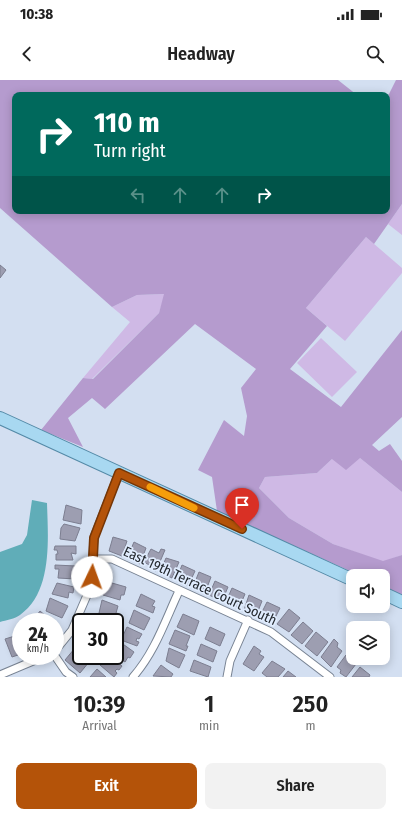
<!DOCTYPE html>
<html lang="en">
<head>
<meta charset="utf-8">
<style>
	:root { --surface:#fff; --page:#f2f2f2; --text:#222; --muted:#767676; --accent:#b45309 }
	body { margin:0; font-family:"Fira Sans Condensed",sans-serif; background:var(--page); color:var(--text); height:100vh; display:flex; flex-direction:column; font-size:15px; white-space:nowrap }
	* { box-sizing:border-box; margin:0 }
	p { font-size:13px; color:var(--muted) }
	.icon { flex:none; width:22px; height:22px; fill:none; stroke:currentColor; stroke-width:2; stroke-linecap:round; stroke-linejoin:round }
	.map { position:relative; height:597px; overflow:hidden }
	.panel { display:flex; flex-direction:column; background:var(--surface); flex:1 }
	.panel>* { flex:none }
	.top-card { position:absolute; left:12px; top:12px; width:378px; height:122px; border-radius:8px; box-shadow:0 2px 10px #0003; background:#00695c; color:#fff; overflow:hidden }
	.fabs { position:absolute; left:346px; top:489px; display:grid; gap:8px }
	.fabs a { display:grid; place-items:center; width:44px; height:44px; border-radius:8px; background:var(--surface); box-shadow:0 2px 10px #0003; font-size:20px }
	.speed { position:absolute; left:12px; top:533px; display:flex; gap:8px; font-size:20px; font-weight:700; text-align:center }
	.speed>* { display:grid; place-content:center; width:52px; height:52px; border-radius:50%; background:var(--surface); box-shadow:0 2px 10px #0003; line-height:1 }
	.speed small { font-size:10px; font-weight:400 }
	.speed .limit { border:2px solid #111; border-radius:6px; background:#fff; color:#111 }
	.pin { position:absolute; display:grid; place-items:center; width:34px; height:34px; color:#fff; margin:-41px -17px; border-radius:50% 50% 50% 0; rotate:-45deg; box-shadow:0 0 4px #0007 }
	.pin .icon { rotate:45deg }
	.me { position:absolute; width:44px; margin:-22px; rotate:3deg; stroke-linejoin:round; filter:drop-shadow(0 0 3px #0008) }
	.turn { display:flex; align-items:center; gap:14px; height:84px; padding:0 16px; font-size:18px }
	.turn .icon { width:52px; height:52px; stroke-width:2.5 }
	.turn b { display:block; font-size:28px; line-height:34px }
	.lanes { display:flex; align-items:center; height:38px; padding:0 16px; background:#0003; justify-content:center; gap:20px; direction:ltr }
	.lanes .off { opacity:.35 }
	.eta { display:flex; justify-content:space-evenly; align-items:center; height:68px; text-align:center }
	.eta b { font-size:24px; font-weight:600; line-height:28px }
	.cta { display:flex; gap:8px; margin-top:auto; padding:8px 16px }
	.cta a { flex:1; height:46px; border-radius:8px; background:var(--accent); color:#fff; font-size:16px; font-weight:600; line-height:46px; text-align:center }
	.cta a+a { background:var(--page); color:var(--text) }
	.status { display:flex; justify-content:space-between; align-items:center; height:28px; padding:0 20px; background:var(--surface); direction:ltr }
	.status svg { height:11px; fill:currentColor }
	header { display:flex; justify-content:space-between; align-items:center; height:52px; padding:0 16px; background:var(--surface); font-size:18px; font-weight:600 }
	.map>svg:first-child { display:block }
	.green { fill:#cfb9e5 }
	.forest { fill:#b59bce }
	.water { fill:#60adb8 }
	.building { fill:#9d9eb1; stroke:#7c7e90 }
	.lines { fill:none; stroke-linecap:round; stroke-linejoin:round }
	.minor-casing { stroke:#788393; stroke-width:9 }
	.primary-casing { stroke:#548aa7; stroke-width:14 }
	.minor { stroke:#fff; stroke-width:7 }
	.primary { stroke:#a8d8f1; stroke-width:12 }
	.route-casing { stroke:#753606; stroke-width:10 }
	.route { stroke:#b45309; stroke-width:7 }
	.slow { stroke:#f59e0b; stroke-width:7 }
	.labels { text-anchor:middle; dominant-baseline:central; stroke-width:3.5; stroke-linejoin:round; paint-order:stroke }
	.street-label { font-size:14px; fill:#24292f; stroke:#e0ecfe }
</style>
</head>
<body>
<div class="status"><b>10:38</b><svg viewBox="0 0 49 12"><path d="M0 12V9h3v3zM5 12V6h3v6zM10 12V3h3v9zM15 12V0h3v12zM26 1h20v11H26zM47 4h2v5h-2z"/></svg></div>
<header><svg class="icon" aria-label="back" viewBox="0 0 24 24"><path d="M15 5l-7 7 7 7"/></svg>Headway<svg class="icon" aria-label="search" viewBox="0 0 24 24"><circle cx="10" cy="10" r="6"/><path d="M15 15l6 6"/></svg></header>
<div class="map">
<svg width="402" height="597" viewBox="0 0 402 597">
	<rect width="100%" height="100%" fill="#d3dff1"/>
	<path class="green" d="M402,124V155L388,144Z
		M366,157L402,188V193L345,261L306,228Z
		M165,214L159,233L92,299L83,298L130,242L112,227L137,215Z
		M321,258L357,292L332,317L297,283Z
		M360,378L402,412V475L383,482L333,464L289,438L259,408L265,397L317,393L332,379Z"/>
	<path class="forest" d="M0,0H338L357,15H15V131H387V18L396,0H402V124L374,164L366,157L306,228L327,246L290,289L341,327L402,250V337L372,365L379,371L390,364L402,381V412L360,378L346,390L332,379L317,393L265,397L259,408L289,438L333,464L383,481L402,475V515L383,506V496H361L217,431L212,397L198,390L224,340L244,356L247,336L241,308L256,289L195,244L105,329L92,318L68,338L83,367L41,350L83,298L93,299L159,233L164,214L137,215L112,227L0,128Z"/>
	<path class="water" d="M32,420L47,423C48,458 53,512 20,535C15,539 6,540 0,542V472L22,464L27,455Z"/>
	<path class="building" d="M0,185L6,190L0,198Z
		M66,425L82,430L81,444L63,440Z
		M64,444L80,448L75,461L60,459L61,448Z
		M113,457L127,461L122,476L109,471Z
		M134,462L146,468L140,484L128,476Z
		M55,466H76V474L71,473L73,480H56V474H58L57,470H54Z
		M151,469L159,473L161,469L165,470L156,491L151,488V486L144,482Z
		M166,478L179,482L172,498L160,492Z
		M55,485L76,486L75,499L58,498L59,489H55Z
		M182,485L195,491L188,506L177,498Z
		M199,492L211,497L205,513L193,507Z
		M105,501L126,507L124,515H121L120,520L103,515Z
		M215,501L228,507L222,521L209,515Z
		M57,503L74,507L73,513L69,512L68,518L52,514Z
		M232,508L245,514L239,528L226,522Z
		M141,514L155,521L152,526L155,527L153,533L136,526Z
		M249,515L262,521L256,536L244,530Z
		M50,518L68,526L62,538L46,531Z
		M102,520L118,526L116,533L120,534L118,540L99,533Z
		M267,522L280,528L273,542L260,536Z
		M289,529L300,538L289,552L277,544Z
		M134,530L150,538L144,550L129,543Z
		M40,531L53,542H37L41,538L37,535Z
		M183,534L199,541L194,555L177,547Z
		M303,542L313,551L302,564L291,555Z
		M127,547L142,554L139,559L137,558L136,561L139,562L137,566L121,560Z
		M210,547L225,554L220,566L205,559Z
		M175,550L190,556L186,566H188L186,571L169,564Z
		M316,552L328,562L317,576L305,566Z
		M18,555L21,565V573H17L18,575L12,577L5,559Z
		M334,559L338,563L337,567L342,571L331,587L321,577Z
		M120,562L134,572L130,578L128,577L125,582L115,575V569Z
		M201,564L217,571L213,582L197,575Z
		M254,566L261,571L259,574L264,577L254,591L243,584Z
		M75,568L81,576L89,582L80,593L65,580Z
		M169,568L185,575L179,588L166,581Z
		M346,575L356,584L346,597L340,593L341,590L337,587Z
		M109,576L122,586L119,590L117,589L115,591L117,593L114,597L100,585Z
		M194,580L211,587L208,597L190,591Z
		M272,581L285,589L278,597H267L262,593Z
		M161,585L173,594L171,597L153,596Z
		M360,587L370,595L369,597H352Z
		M97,589L106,597H90Z
		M288,591L296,597H283Z"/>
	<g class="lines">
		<defs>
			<path id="minor" d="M93,479H112L271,552L330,597
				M55,571L72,550L91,506L94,457L119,393
				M55,576L66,592L73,597
				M0,595L45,576
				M133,597C155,572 165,541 179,511
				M227,597L230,581L248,540"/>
			<path id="primary" d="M0,338L353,500
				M383,513L402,522"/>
		</defs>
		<use href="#minor" class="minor-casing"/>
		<use href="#primary" class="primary-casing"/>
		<use href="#minor" class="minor"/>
		<use href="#primary" class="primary"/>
	</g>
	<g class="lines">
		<defs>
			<path id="route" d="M92,497L94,458L119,393L242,449"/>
		</defs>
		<use href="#route" class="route-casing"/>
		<use href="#route" class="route"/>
		<path class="slow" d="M150,407L194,428"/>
	</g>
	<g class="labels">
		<g class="street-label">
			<text transform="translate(200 506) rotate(25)">East 19th Terrace Court South</text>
		</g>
	</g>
</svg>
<div class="fabs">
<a><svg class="icon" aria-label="sound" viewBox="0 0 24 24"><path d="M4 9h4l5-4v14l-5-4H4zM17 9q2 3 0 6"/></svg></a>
<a><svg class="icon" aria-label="layers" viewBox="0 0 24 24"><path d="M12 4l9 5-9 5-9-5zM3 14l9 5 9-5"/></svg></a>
</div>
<div class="speed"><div>24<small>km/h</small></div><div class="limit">30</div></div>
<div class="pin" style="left:242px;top:449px;background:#d93025"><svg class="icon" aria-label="arrive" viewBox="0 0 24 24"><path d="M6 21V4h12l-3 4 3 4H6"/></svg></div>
<svg class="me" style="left:92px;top:497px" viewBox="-20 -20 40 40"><circle r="19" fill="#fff"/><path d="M0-13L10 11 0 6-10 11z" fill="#b45309"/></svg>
<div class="top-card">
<div class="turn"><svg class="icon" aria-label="right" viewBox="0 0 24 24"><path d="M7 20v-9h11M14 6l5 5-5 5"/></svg><div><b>110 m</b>Turn right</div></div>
<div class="lanes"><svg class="icon off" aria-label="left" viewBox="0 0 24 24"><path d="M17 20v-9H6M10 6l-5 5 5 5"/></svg><svg class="icon off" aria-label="ahead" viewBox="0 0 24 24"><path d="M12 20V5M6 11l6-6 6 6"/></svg><svg class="icon off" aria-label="ahead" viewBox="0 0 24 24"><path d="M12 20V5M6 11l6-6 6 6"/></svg><svg class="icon" aria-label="right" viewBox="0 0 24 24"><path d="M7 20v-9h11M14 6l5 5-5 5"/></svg></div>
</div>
</div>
<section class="panel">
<div class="eta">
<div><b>10:39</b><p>Arrival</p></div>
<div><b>1</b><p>min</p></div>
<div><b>250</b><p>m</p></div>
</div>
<div class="cta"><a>Exit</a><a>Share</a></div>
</section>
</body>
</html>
